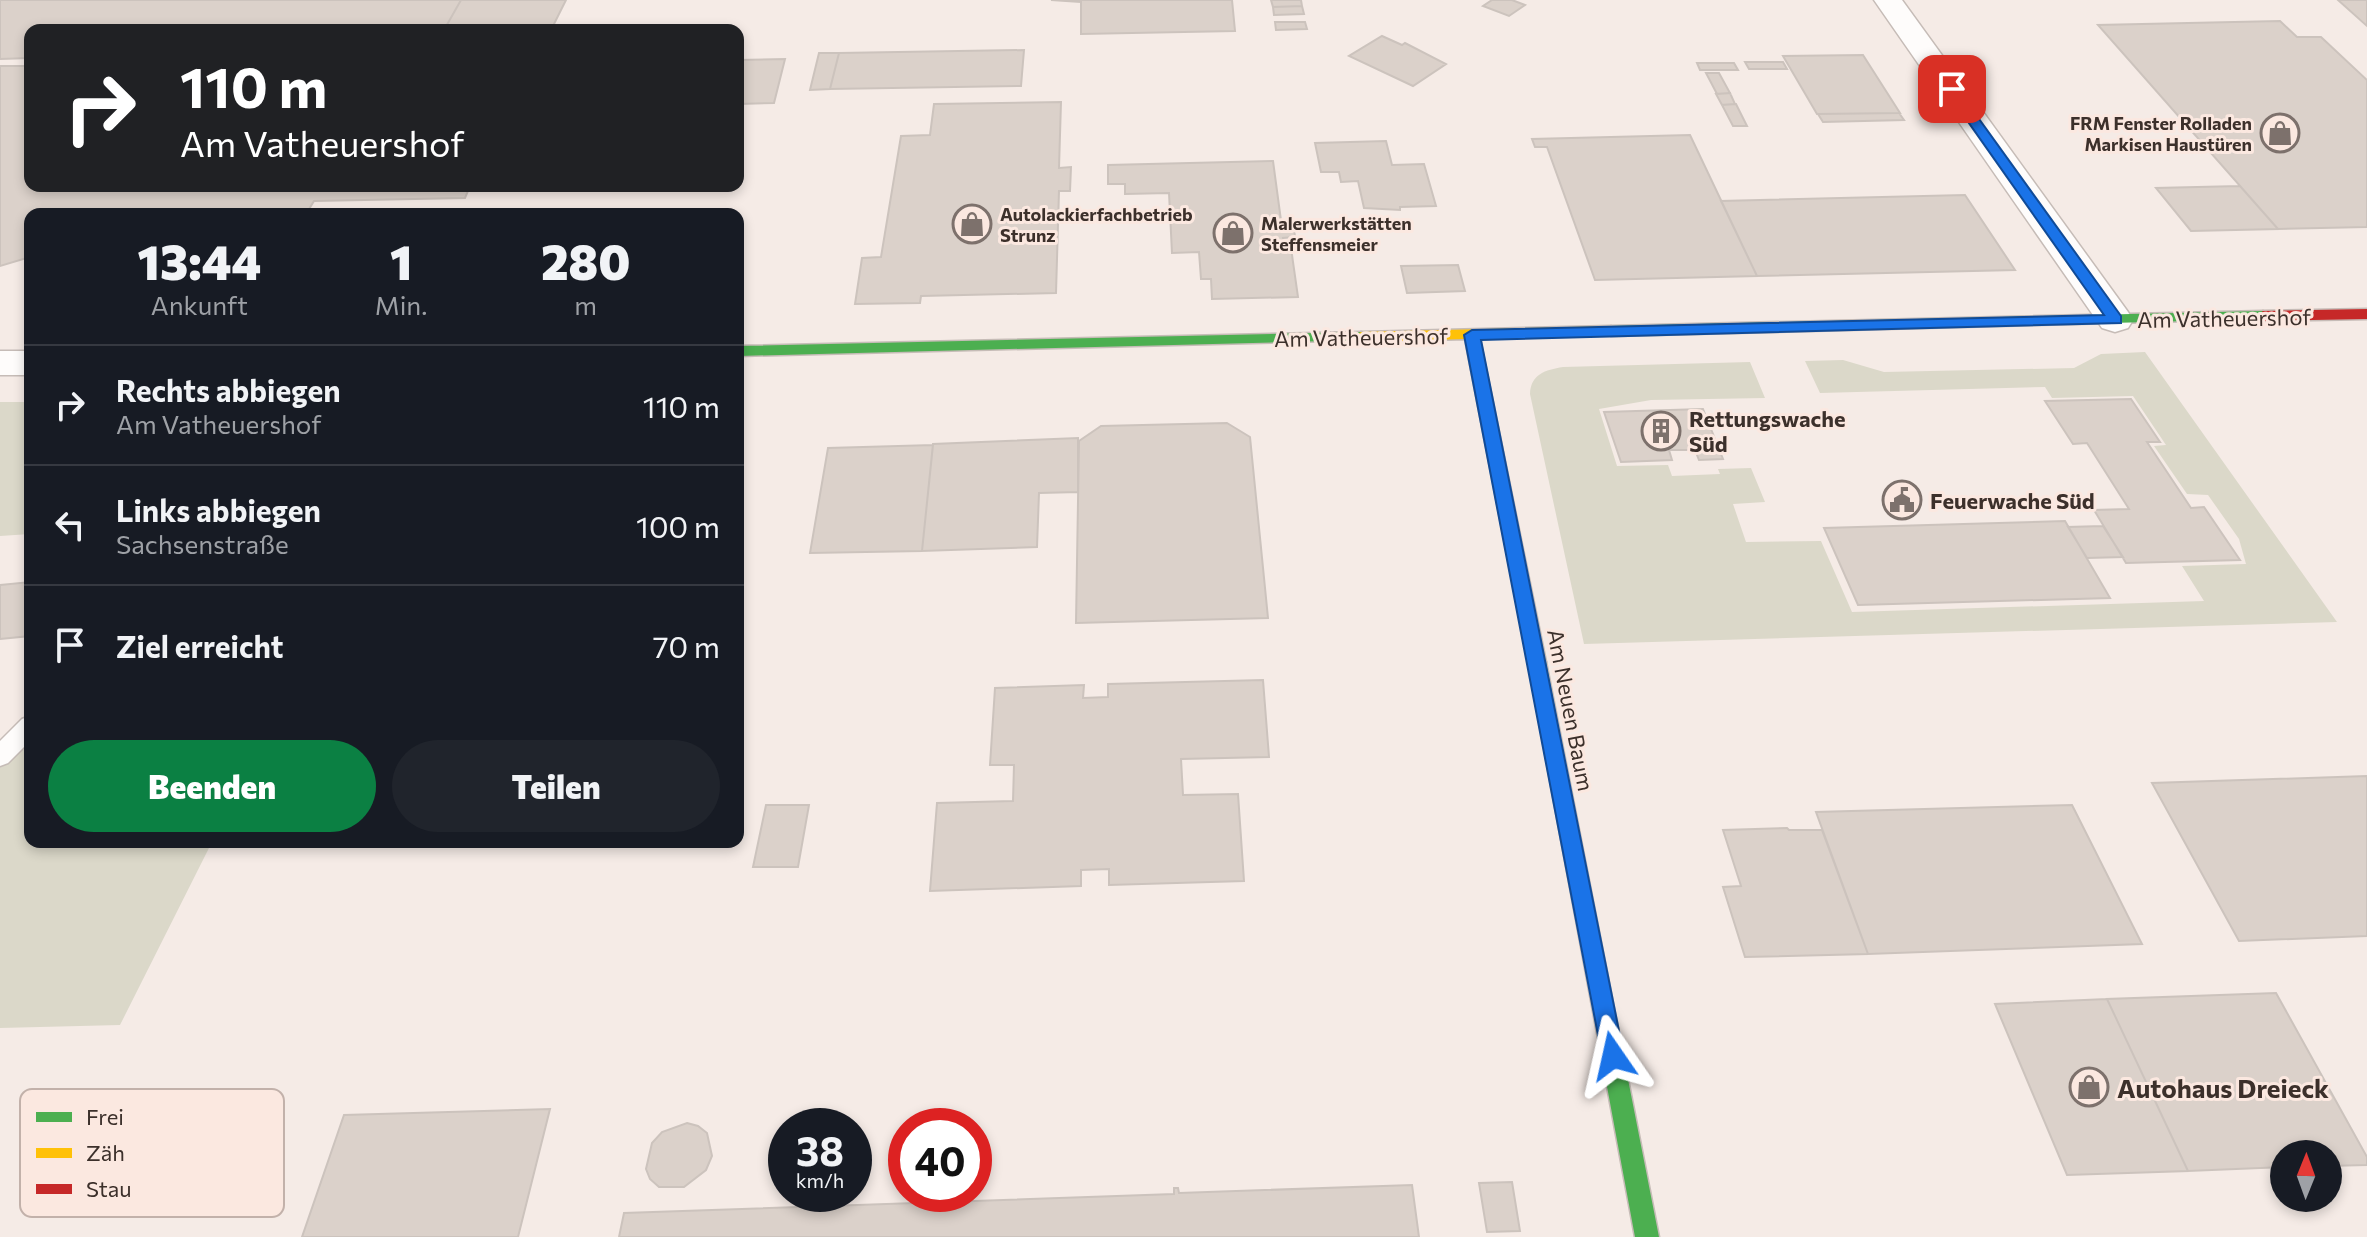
<!DOCTYPE html>
<html lang="de">
<head>
<meta charset="utf-8">
<style>
	:root { --surface:#171b24; --page:#20242c; --text:#f1f3f6; --muted:#9ea1a6; --line:#363941; --accent:#0b8043 }
	body { margin:0; font-family:Commissioner,sans-serif; background:var(--page); color:var(--text); height:100vh; display:flex; flex-direction:column; font-size:30px; white-space:nowrap }
	* { box-sizing:border-box; margin:0 }
	p { font-size:26px; color:var(--muted) }
	.icon { flex:none; width:44px; height:44px; fill:none; stroke:currentColor; stroke-width:2; stroke-linecap:round; stroke-linejoin:round }
	.map { position:relative; flex:1; overflow:hidden }
	.side { position:absolute; left:24px; top:208px; width:720px; height:640px; display:flex; flex-direction:column; background:var(--surface); border-radius:16px; box-shadow:0 4px 12px #0003 }
	.side>* { flex:none }
	.guide { position:absolute; left:24px; top:24px; width:720px; height:168px; border-radius:16px; box-shadow:0 4px 12px #0003; background:#202124; color:#fff; overflow:hidden }
	.needle { width:52px; rotate:1deg }
	.fabs { position:absolute; left:2270px; top:1140px; display:grid; gap:16px }
	.fabs a { display:grid; place-items:center; width:72px; height:72px; border-radius:50%; background:var(--surface); box-shadow:0 4px 12px #0003; font-size:40px }
	.speed { position:absolute; left:768px; top:1108px; display:flex; gap:16px; font-size:40px; font-weight:700; text-align:center }
	.speed>* { display:grid; place-content:center; width:104px; height:104px; border-radius:50%; background:var(--surface); box-shadow:0 4px 12px #0003; line-height:1 }
	.speed small { font-size:20px; font-weight:400 }
	.speed .limit { border:12px solid #d22; background:#fff; color:#111 }
	.pin { position:absolute; display:grid; place-items:center; width:68px; height:68px; color:#fff; margin:-34px; border-radius:16px; box-shadow:0 4px 12px #0006 }
	.me { position:absolute; width:88px; margin:-44px; rotate:349deg; stroke-linejoin:round; filter:drop-shadow(0 0 6px #0008) }
	.turn { display:flex; align-items:center; gap:28px; height:168px; padding:0 24px; font-size:36px }
	.turn .icon { width:104px; height:104px; stroke-width:2.5 }
	.turn b { display:block; font-size:56px; line-height:68px }
	.eta { display:flex; justify-content:space-evenly; align-items:center; height:136px; text-align:center }
	.eta b { font-size:48px; font-weight:800; line-height:56px }
	.cta { display:flex; gap:16px; margin-top:auto; padding:16px 24px }
	.cta a { flex:1; height:92px; border-radius:48px; background:var(--accent); color:#fff; font-size:32px; font-weight:800; line-height:92px; text-align:center }
	.cta a+a { background:var(--page); color:var(--text) }
	ul { padding:0; list-style:none }
	li { display:flex; align-items:center; gap:24px; height:120px; padding:0 24px; border-top:2px solid var(--line) }
	li div { flex:1 }
	li b { display:block; font-size:30px }
	li em { font-style:normal }
	.map>svg:first-child { display:block }
	.green { fill:#dbd8c9 }
	.building { fill:#dbd1ca; stroke:#ccc3bd; stroke-width:2 }
	.lines { fill:none; stroke-linecap:round; stroke-linejoin:round }
	.lane-casing { stroke:#c6bcb7; stroke-width:3 }
	.street-casing { stroke:#c6bcb7; stroke-width:3 }
	.fast-casing { stroke:#c6bcb7; stroke-width:3 }
	.slow-casing { stroke:#c6bcb7; stroke-width:3 }
	.jam-casing { stroke:#c6bcb7; stroke-width:3 }
	.lane { fill:#fefcfb; fill-rule:evenodd }
	.street { fill:#fefcfb; fill-rule:evenodd }
	.fast { fill:#4caf50; fill-rule:evenodd }
	.slow { fill:#ffc107; fill-rule:evenodd }
	.jam { fill:#c62828; fill-rule:evenodd }
	.route { fill:#1a73e8; stroke:#114b97; stroke-width:2 }
	.labels { text-anchor:middle; dominant-baseline:central; stroke-width:6; stroke-linejoin:round; paint-order:stroke }
	.far-poi-label { font-size:18px; font-weight:bold; fill:#3c302b; stroke:#fbe8e0; text-anchor:start }
	.street-label { font-size:22px; fill:#3c302b; stroke:#fbe8e0 }
	.poi-label { font-size:22px; font-weight:bold; fill:#3c302b; stroke:#fbe8e0; text-anchor:start }
	.near-poi-label { font-size:26px; font-weight:bold; fill:#3c302b; stroke:#fbe8e0; text-anchor:start }
	.key { fill:#fbe8e0; stroke:#c2b1aa; stroke-width:2 }
	.key-label { font-size:22px; fill:#3c302b }
</style>
</head>
<body>
<div class="map">
<svg width="2367" height="1237" viewBox="0 0 2367 1237">
	<rect width="100%" height="100%" fill="#f5ebe6"/>
	<path class="green" d="M2145,352L2337,622L1584,644L1530,394C1531,374 1545,370 1563,367L1750,362L1765,398L1651,400L1599,409L1617,466L1668,465L1672,476L1720,474L1718,469L1751,468L1765,502L1733,504L1746,542L1821,541L1852,612L2204,601L2182,566L2246,564L2239,539L2208,495L2187,494L2154,446L2166,445L2133,396L2052,398L2045,387L1820,393L1805,361L1843,360L1884,372L2074,368L2101,354Z
		M0,402H30V534L0,536Z
		M0,749L30,750V842H212L120,1025L0,1028Z"/>
	<path class="building" d="M0,0H461L444,30H30V58L0,59Z
		M461,0H566L551,30H444Z
		M1051,0H1232L1235,31L1081,34V2Z
		M1271,0H1301L1302,6L1273,7Z
		M1492,0H1512L1525,5L1509,16L1483,6Z
		M2338,0H2367V26Z
		M1302,6L1304,14L1274,15L1273,7Z
		M2280,21L2297,37H2321L2367,80V227L2278,229L2098,25Z
		M1275,22H1305L1307,29L1276,30Z
		M1382,36L1402,45L1405,43L1446,64L1413,86L1349,56Z
		M1024,50L1021,86L830,89L839,53Z
		M819,53H839L830,89L810,90Z
		M1863,55L1900,113L1817,114L1783,56Z
		M785,59L774,103L738,104V60Z
		M1745,62H1783L1787,69H1749Z
		M1697,63H1734L1738,70H1700Z
		M0,66H30V186H470L465,198L314,201L306,214H30V257L0,266Z
		M1706,73H1719L1730,93L1717,94Z
		M1730,93L1735,104L1722,105L1716,94Z
		M1061,102L1059,168L1071,167L1070,191H1059L1056,293L921,296L920,303L855,304L862,258L881,257L901,136L930,135L934,104Z
		M1735,104H1736L1747,126H1733L1722,105Z
		M1899,113L1904,120L1823,122L1818,114Z
		M1690,135L1757,276L1595,280L1547,147H1535L1532,139Z
		M1386,141L1392,165L1424,164L1436,206L1400,207V210L1364,208L1358,181L1341,182L1339,172H1321L1315,143Z
		M1273,161L1282,228H1294L1295,237L1283,238L1285,248H1291L1298,297L1212,299L1211,279H1201L1199,252L1172,253L1169,193L1125,194V184H1108V165Z
		M2240,186L2278,229L2191,231L2156,188Z
		M1965,195L2015,270L1757,276L1721,201Z
		M1458,265L1465,291L1407,293L1401,266Z
		M2131,399L2160,442H2147L2191,508L2204,507L2240,560L2126,563L2094,510L2129,509L2087,443L2073,444L2045,401Z
		M1703,409L1723,459L1699,460L1695,450H1669L1672,460L1621,462L1604,412Z
		M1227,423L1250,437L1268,618L1076,623L1079,441L1101,426Z
		M1078,438V492L1039,493L1037,547L922,551L933,444Z
		M933,445L922,551L810,553L828,448Z
		M2065,521L2110,598L1858,605L1824,528Z
		M2103,526L2123,557L2087,558L2068,527Z
		M30,582V636L0,639V585Z
		M1263,680L1269,757L1181,759L1183,795L1238,794L1244,881L1109,885V869L1081,870V886L930,891L937,803L1013,801L1014,765H990L995,688L1084,685L1083,698L1108,697V684Z
		M2367,776V936L2239,941L2152,783Z
		M766,805H809L798,867H753Z
		M2072,805L2142,944L1868,954L1816,812Z
		M1787,828L1789,830H1822L1868,954L1745,957L1723,887L1741,886L1723,830Z
		M2276,993L2367,1157V1165L2328,1166V1154H2284V1167L2188,1171L2107,999Z
		M2107,999L2188,1171L2067,1175L1995,1004Z
		M550,1109L518,1237H302L344,1115Z
		M687,1123L698,1126L707,1133L712,1156L706,1170L684,1187H659L650,1179L646,1169L652,1143L662,1132Z
		M1512,1182L1520,1231L1487,1232L1479,1183Z
		M1412,1185L1419,1237H619L624,1213L1174,1194V1188H1178L1179,1193Z"/>
	<g class="lines">
		<defs>
			<path id="lane" d="M30,716V741L8,763L0,766V741L22,719Z"/>
			<path id="street" d="M1874,0H1902L2128,312L2133,320L2128,328L2115,332L2102,328Z
				M0,351H30V375H0Z"/>
			<path id="fast" d="M2263,311L2270,316L2268,319L1611,336L1603,331L1611,326Z
				M1361,332L1366,334V340L738,356V346Z
				M1537,655L1544,657L1546,662L1659,1237H1635L1528,662L1530,657Z"/>
			<path id="slow" d="M1611,326L1619,331L1616,334L1480,339L1546,662L1544,667H1530L1528,662L1465,339L1361,342L1353,337L1361,332Z"/>
			<path id="jam" d="M2367,309V319L2263,321L2256,316L2263,311Z"/>
		</defs>
		<use href="#lane" class="lane-casing"/>
		<use href="#street" class="street-casing"/>
		<use href="#fast" class="fast-casing"/>
		<use href="#slow" class="slow-casing"/>
		<use href="#jam" class="jam-casing"/>
		<use href="#lane" class="lane"/>
		<use href="#street" class="street"/>
		<use href="#fast" class="fast"/>
		<use href="#slow" class="slow"/>
		<use href="#jam" class="jam"/>
	</g>
	<path class="route" d="M1947,87H1956L2121,316V323L1481,340L1624,1056L1621,1064L1613,1067L1605,1064L1602,1056L1464,335L1472,330L2104,315L1945,89Z"/>
	<defs>
		<symbol id="shop-ring" viewBox="-11 -11 22 22"><circle r="9.5" fill="#fbe8e0" stroke="#7d716c" stroke-width="1.5"/><path d="M-5-2.5h2.3a2.7 3.5 0 0 1 5.4 0H5L5.5 6h-11ZM-1.5-2.5h3a1.5 2.3 0 0 0-3 0Z" fill="#7d716c"/></symbol>
		<symbol id="building-ring" viewBox="-11 -11 22 22"><circle r="9.5" fill="#fbe8e0" stroke="#7d716c" stroke-width="1.5"/><path d="M-4-6H4V6H1V3H-1V6H-4ZM-2.5-4.3h1.7v1.8h-1.7ZM.8-4.3h1.7v1.8H.8ZM-2.5-1h1.7V.8h-1.7ZM.8-1h1.7V.8H.8Z" fill="#7d716c"/></symbol>
		<symbol id="civic-ring" viewBox="-11 -11 22 22"><circle r="9.5" fill="#fbe8e0" stroke="#7d716c" stroke-width="1.5"/><path d="M-.6-6.5H3V-4.5H.6V-3L4-1V1h2V6H-6V1h2V-1L-.6-3ZM-1.2 2.5V6h2.4V2.5Z" fill="#7d716c"/></symbol>
	</defs>
	<g fill-rule="evenodd">
		<use href="#shop-ring" x="2258" y="111" width="44" height="44"/>
		<use href="#shop-ring" x="950" y="202" width="44" height="44"/>
		<use href="#shop-ring" x="1211" y="211" width="44" height="44"/>
		<use href="#building-ring" x="1639" y="409" width="44" height="44"/>
		<use href="#civic-ring" x="1880" y="478" width="44" height="44"/>
		<use href="#shop-ring" x="2067" y="1065" width="44" height="44"/>
	</g>
	<g class="labels">
		<g class="far-poi-label">
			<text x="2252" y="123" text-anchor="end">FRM Fenster Rolladen<tspan x="2252" dy="21">Markisen Haustüren</tspan></text>
			<text x="1000" y="214">Autolackierfachbetrieb<tspan x="1000" dy="21">Strunz</tspan></text>
			<text x="1261" y="223">Malerwerkstätten<tspan x="1261" dy="21">Steffensmeier</tspan></text>
		</g>
		<g class="street-label">
			<text transform="translate(2224 318) rotate(-1)">Am Vatheuershof</text>
			<text transform="translate(1361 337) rotate(-1)">Am Vatheuershof</text>
			<text transform="translate(1571 710) rotate(79)">Am Neuen Baum</text>
		</g>
		<g class="poi-label">
			<text x="1689" y="418">Rettungswache<tspan x="1689" dy="25">Süd</tspan></text>
			<text x="1930" y="500">Feuerwache Süd</text>
		</g>
		<g class="near-poi-label">
			<text x="2117" y="1087">Autohaus Dreieck</text>
		</g>
	</g>
	<rect x="20" y="1089" width="264" height="128" rx="12" class="key"/>
	<rect x="36" y="1112" width="36" height="10" fill="#4caf50"/>
	<rect x="36" y="1148" width="36" height="10" fill="#ffc107"/>
	<rect x="36" y="1184" width="36" height="10" fill="#c62828"/>
	<g class="key-label">
		<text x="86" y="1125">Frei</text>
		<text x="86" y="1161">Zäh</text>
		<text x="86" y="1197">Stau</text>
	</g>
</svg>
<div class="fabs">
<a><svg class="needle" viewBox="-14 -14 28 28"><path d="M0-13l5 13h-10z" fill="#e53935"/><path d="M0 13l5-13h-10z" fill="#9ea1a6"/></svg></a>
</div>
<div class="speed"><div>38<small>km/h</small></div><div class="limit">40</div></div>
<div class="pin" style="left:1952px;top:89px;background:#d93025"><svg class="icon" aria-label="arrive" viewBox="0 0 24 24"><path d="M6 21V4h12l-3 4 3 4H6"/></svg></div>
<svg class="me" style="left:1613px;top:1056px" viewBox="-20 -20 40 40"><path d="M0-17L14 15 0 8-14 15z" fill="#1a73e8" stroke="#fff" stroke-width="4"/></svg>
<div class="guide">
<div class="turn"><svg class="icon" aria-label="right" viewBox="0 0 24 24"><path d="M7 20v-9h11M14 6l5 5-5 5"/></svg><div><b>110 m</b>Am Vatheuershof</div></div>
</div>
<section class="side">
<div class="eta">
<div><b>13:44</b><p>Ankunft</p></div>
<div><b>1</b><p>Min.</p></div>
<div><b>280</b><p>m</p></div>
</div>
<ul>
<li><svg class="icon" aria-label="right" viewBox="0 0 24 24"><path d="M7 20v-9h11M14 6l5 5-5 5"/></svg><div><b>Rechts abbiegen</b><p>Am Vatheuershof</p></div><em>110 m</em></li>
<li><svg class="icon" aria-label="left" viewBox="0 0 24 24"><path d="M17 20v-9H6M10 6l-5 5 5 5"/></svg><div><b>Links abbiegen</b><p>Sachsenstraße</p></div><em>100 m</em></li>
<li><svg class="icon" aria-label="arrive" viewBox="0 0 24 24"><path d="M6 21V4h12l-3 4 3 4H6"/></svg><div><b>Ziel erreicht</b></div><em>70 m</em></li>
</ul>
<div class="cta"><a>Beenden</a><a>Teilen</a></div>
</section>
</div>
</body>
</html>
